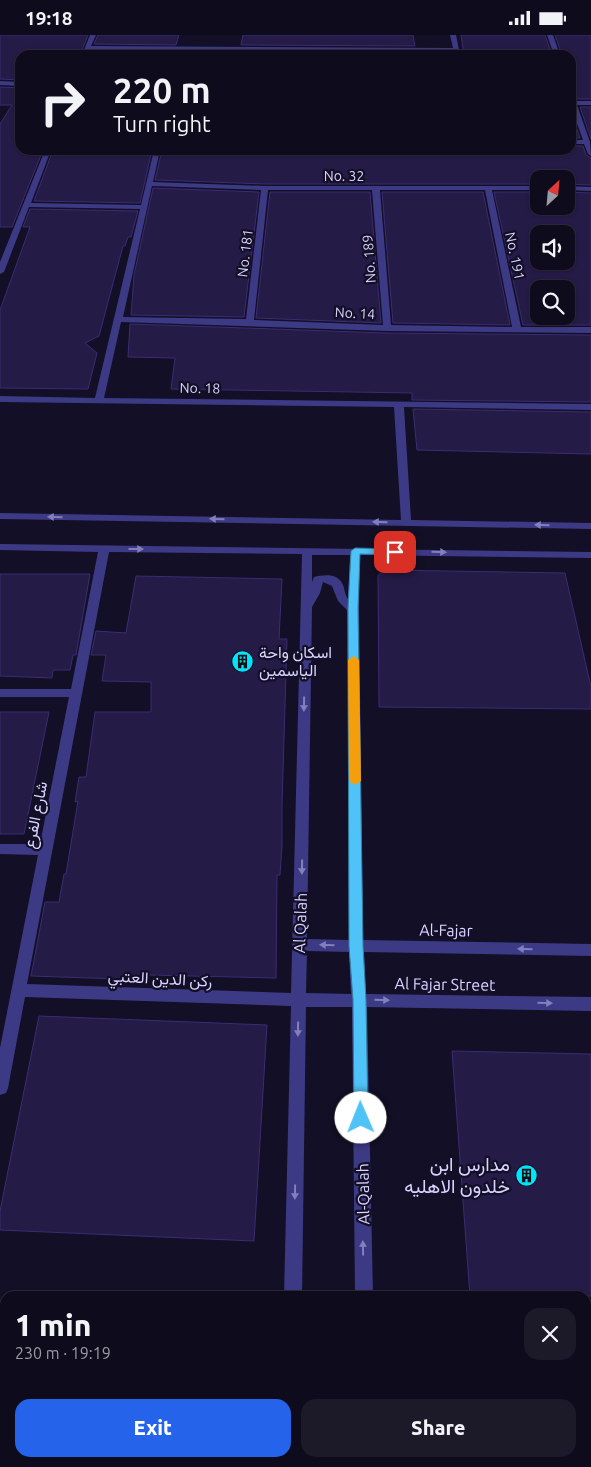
<!DOCTYPE html>
<html lang="en">
<head>
<meta charset="utf-8">
<style>
	:root { --surface:#0e0b1c; --page:#1c1929; --text:#f1f3f6; --muted:#9b9ba3; --line:#2e2b3b; --accent:#2563eb }
	body { margin:0; font-family:Ubuntu,Vazirmatn,sans-serif; background:var(--page); color:var(--text); height:100vh; display:flex; flex-direction:column; font-size:19px; white-space:nowrap }
	* { box-sizing:border-box; margin:0 }
	p { font-size:16px; color:var(--muted) }
	.icon { flex:none; width:28px; height:28px; fill:none; stroke:currentColor; stroke-width:2; stroke-linecap:round; stroke-linejoin:round }
	.map { position:relative; flex:1; overflow:hidden }
	.sheet { position:absolute; left:0px; top:1256px; width:591px; height:176px; display:flex; flex-direction:column; background:var(--surface); border-radius:15px 15px 0 0; box-shadow:0 1px 4px #0004,0 0 0 1px var(--line) }
	.sheet>* { flex:none }
	.banner { position:absolute; left:15px; top:15px; width:561px; height:105px; border-radius:15px; box-shadow:0 1px 4px #0004,0 0 0 1px var(--line); background:#0e0b1c; color:var(--text); overflow:hidden }
	.needle { width:32px; rotate:26deg }
	.controls { position:absolute; left:530px; top:135px; display:grid; gap:10px }
	.controls a { display:grid; place-items:center; width:45px; height:45px; border-radius:10px; background:var(--surface); box-shadow:0 1px 4px #0004,0 0 0 1px var(--line); font-size:25px }
	.pin { position:absolute; display:grid; place-items:center; width:42px; height:42px; color:#fff; margin:-21px; border-radius:10px; box-shadow:0 2px 8px #0006 }
	.me { position:absolute; width:55px; margin:-28px; rotate:359deg; stroke-linejoin:round; filter:drop-shadow(0 0 4px #0008) }
	.turn { display:flex; align-items:center; gap:18px; height:105px; padding:0 15px; font-size:22px }
	.turn .icon { width:65px; height:65px; stroke-width:2.5 }
	.turn b { display:block; font-size:35px; line-height:42px }
	.round { display:grid; place-items:center; flex:none; width:52px; height:52px; border-radius:15px; background:var(--page) }
	.headline { display:flex; align-items:center; justify-content:space-between; height:85px; padding:0 15px }
	h1 { font-size:30px; font-weight:800; line-height:38px }
	.primary-button { display:flex; gap:10px; margin-top:auto; padding:10px 15px }
	.primary-button a { flex:1; height:58px; border-radius:15px; background:var(--accent); color:#fff; font-size:20px; font-weight:800; line-height:58px; text-align:center }
	.primary-button a+a { background:var(--page); color:var(--text) }
	.status { display:flex; justify-content:space-between; align-items:center; height:35px; padding:0 25px; background:var(--surface); direction:ltr }
	.status svg { height:14px; fill:currentColor }
	.map>svg:first-child { display:block }
	.building { fill:#241b47; stroke:#3b2d73; fill-rule:evenodd }
	.lines { fill:none; stroke-linecap:round; stroke-linejoin:round }
	.minor { fill:#3d3a85; fill-rule:evenodd }
	.oneway { fill:#837fbc }
	.route { fill:#4fc3f7; stroke:#337fa1 }
	.slow { fill:#f59e0b }
	.labels { text-anchor:middle; dominant-baseline:central; stroke-width:4.5; stroke-linejoin:round; paint-order:stroke }
	.far-street-label { font-size:14px; fill:#d9d4ff; stroke:#130f26 }
	.poi-label { font-size:16px; fill:#d9d4ff; stroke:#130f26; text-anchor:start }
	.street-label { font-size:16px; fill:#d9d4ff; stroke:#130f26 }
	.near-poi-label { font-size:19px; fill:#d9d4ff; stroke:#130f26; text-anchor:end }
</style>
</head>
<body>
<div class="status"><b>19:18</b><svg viewBox="0 0 49 12"><path d="M0 12V9h3v3zM5 12V6h3v6zM10 12V3h3v9zM15 12V0h3v12zM26 1h20v11H26zM47 4h2v5h-2z"/></svg></div>
<div class="map">
<svg width="591" height="1432" viewBox="0 0 591 1432">
	<rect width="100%" height="100%" fill="#130f26"/>
	<path class="building" d="M0,0H88L80,20H20V45L0,44Z
		M98,0H179L176,10L94,9Z
		M243,0H413L415,11L241,10Z
		M461,0H545L552,20H464Z
		M555,0H591V64H577L571,58V20H562Z
		M91,17H174L173,20H90Z
		M239,18L416,19L417,20H239Z
		M0,52L20,53V115H43L12,192H0V89L12,70H0Z
		M580,72H591V104Z
		M571,78L580,103H571Z
		M571,111H583L586,120L591,123V150L566,149V144H539V149H265L155,145L162,115H571Z
		M53,115H152L140,168L34,166Z
		M153,153L259,157L244,282L131,280L134,240Z
		M270,157H370L381,288L256,283Z
		M382,157H483L510,290L393,288Z
		M494,157H539V171H566V157L591,158V290H523ZM539,199H566V226H539ZM539,254H566V281H539Z
		M30,174L138,176L131,202H128L125,211H123L99,301L85,308L97,318L88,354L0,353V275L30,192H23Z
		M130,289L387,298L591,300V367L412,365V358L171,354L175,323L128,322Z
		M413,374L591,377V419L417,415Z
		M387,535L565,538L591,652V674L379,672L378,540Z
		M0,539H90L76,620H73L70,635H53L52,643L0,641Z
		M136,541L282,544L279,604H287L282,770V810L280,840H277L276,943L148,940V945L31,941L45,867H59L64,839H66L78,766L75,767L79,742H86L95,677H151V647L102,646L106,620H91L96,596L126,598Z
		M0,677H49L24,799H0Z
		M39,981L267,990L254,1206L0,1195V1176Z
		M452,1016L591,1019V1261H470Z"/>
	<g class="lines">
		<path class="minor" d="M90,0H96L91,11L453,13L450,0H456L460,20H454L453,17L90,15L88,20H82Z
			M547,0H553L560,20H554Z
			M0,46L20,47V51L0,50Z
			M571,60L576,66H591V70H577L590,107L591,121L588,119L584,109H571V105H583L571,72Z
			M45,115H51L31,168L141,170L154,115H160L153,147L265,151H539V155H492L521,292H591V298L387,296L121,287L104,363L591,369V375L404,372L411,485L591,488V494L0,484V478L401,485L394,372L0,367V361L95,363L140,174L29,172L4,237L0,239V227ZM152,151L261,155L246,284L123,282ZM268,155H372L383,290L254,285ZM380,155H485L512,292L391,290Z
			M566,151L591,152V156L566,155Z
			M0,509L591,517V523L360,520L359,573L363,905L591,909V921L364,917L366,959L591,962V976L367,972L373,1261H355L352,972H306L302,1261H284L291,971L25,962L8,1053L6,1058L0,1060V1013L38,820L0,819V809H40L69,662H0V654H71L98,517L0,515ZM109,517L302,519L291,958L27,949ZM312,520H350L348,564C344,558 345,553 342,548C336,538 323,540 314,542L312,547ZM323,547L332,551L338,566L347,575L349,905L307,904L312,572L320,558ZM307,916L349,917L351,959L306,958Z
			M586,1305H591V1323H586Z
			M281,1428H301L300,1432H280Z
			M357,1428H376L377,1432H357Z"/>
	</g>
	<defs><path id="oneway-solid" d="M-6-.8H1V-3.2L6.5 0L1 3.2V.8H-6Z" transform="scale(1.25)"/></defs>
	<g class="oneway">
		<use href="#oneway-solid" transform="translate(55 482) rotate(-179)"/>
		<use href="#oneway-solid" transform="translate(217 484) rotate(-179)"/>
		<use href="#oneway-solid" transform="translate(380 487) rotate(-179)"/>
		<use href="#oneway-solid" transform="translate(542 490) rotate(-179)"/>
		<use href="#oneway-solid" transform="translate(136 514)"/>
		<use href="#oneway-solid" transform="translate(439 517) rotate(1)"/>
		<use href="#oneway-solid" transform="translate(304 669) rotate(91)"/>
		<use href="#oneway-solid" transform="translate(302 832) rotate(91)"/>
		<use href="#oneway-solid" transform="translate(327 910) rotate(-179)"/>
		<use href="#oneway-solid" transform="translate(525 914) rotate(-179)"/>
		<use href="#oneway-solid" transform="translate(382 965) rotate(1)"/>
		<use href="#oneway-solid" transform="translate(545 968) rotate(1)"/>
		<use href="#oneway-solid" transform="translate(298 994) rotate(91)"/>
		<use href="#oneway-solid" transform="translate(295 1157) rotate(91)"/>
		<use href="#oneway-solid" transform="translate(363 1213) rotate(-91)"/>
	</g>
	<path class="route" d="M355,513L395,514L399,517L395,520L360,519L358,573L363,911L366,965L368,1083L366,1088L361,1090L356,1088L354,1083L353,965L349,911L348,573L351,516Z"/>
	<path class="slow" d="M354,621L359,625L361,746L355,750L349,746L348,625Z"/>
	<defs>
		<symbol id="building-disc" viewBox="-11 -11 22 22"><circle r="9.5" fill="#00e5ff" stroke="#130f26"/><path d="M-4-6H4V6H1V3H-1V6H-4ZM-2.5-4.3h1.7v1.8h-1.7ZM.8-4.3h1.7v1.8H.8ZM-2.5-1h1.7V.8h-1.7ZM.8-1h1.7V.8H.8Z" fill="#111"/></symbol>
	</defs>
	<g fill-rule="evenodd">
		<use href="#building-disc" x="230" y="614" width="25" height="25"/>
		<use href="#building-disc" x="514" y="1128" width="25" height="25"/>
	</g>
	<g class="labels">
		<g class="far-street-label">
			<text x="344" y="141">No. 32</text>
			<text transform="translate(245 218) rotate(-83)">No. 181</text>
			<text transform="translate(515 221) rotate(78)">No. 191</text>
			<text transform="translate(369 224) rotate(-94)">No. 189</text>
			<text transform="translate(355 278) rotate(3)">No. 14</text>
			<text transform="translate(200 353) rotate(1)">No. 18</text>
		</g>
		<g class="poi-label">
			<text x="259" y="617">اسكان واحة<tspan x="259" dy="18">الياسمين</tspan></text>
		</g>
		<g class="street-label">
			<text transform="translate(35 780) rotate(-79)">شارع الفرع</text>
			<text transform="translate(300 888) rotate(-88)">Al Qalah</text>
			<text transform="translate(446 895) rotate(1)">Al-Fajar</text>
			<text transform="translate(160 943) rotate(3)">ركن الدين العتبي</text>
			<text transform="translate(445 949) rotate(1)">Al Fajar Street</text>
			<text transform="translate(363 1159) rotate(-91)">Al-Qalah</text>
		</g>
		<g class="near-poi-label">
			<text x="510" y="1129">مدارس ابن<tspan x="510" dy="22">خلدون الاهليه</tspan></text>
		</g>
	</g>
</svg>
<div class="controls">
<a><svg class="needle" viewBox="-14 -14 28 28"><path d="M0-13l5 13h-10z" fill="#e53935"/><path d="M0 13l5-13h-10z" fill="#9b9ba3"/></svg></a>
<a><svg class="icon" aria-label="sound" viewBox="0 0 24 24"><path d="M4 9h4l5-4v14l-5-4H4zM17 9q2 3 0 6"/></svg></a>
<a><svg class="icon" aria-label="search" viewBox="0 0 24 24"><circle cx="10" cy="10" r="6"/><path d="M15 15l6 6"/></svg></a>
</div>
<div class="pin" style="left:395px;top:517px;background:#d93025"><svg class="icon" aria-label="arrive" viewBox="0 0 24 24"><path d="M6 21V4h12l-3 4 3 4H6"/></svg></div>
<svg class="me" style="left:361px;top:1083px" viewBox="-20 -20 40 40"><circle r="19" fill="#fff"/><path d="M0-13L10 11 0 6-10 11z" fill="#4fc3f7"/></svg>
<div class="banner">
<div class="turn"><svg class="icon" aria-label="right" viewBox="0 0 24 24"><path d="M7 20v-9h11M14 6l5 5-5 5"/></svg><div><b>220 m</b>Turn right</div></div>
</div>
<section class="sheet">
<div class="headline"><div><h1>1 min</h1><p>230 m · 19:19</p></div><a class="round"><svg class="icon" aria-label="close" viewBox="0 0 24 24"><path d="M6 6l12 12M18 6L6 18"/></svg></a></div>
<div class="primary-button"><a>Exit</a><a>Share</a></div>
</section>
</div>
</body>
</html>
